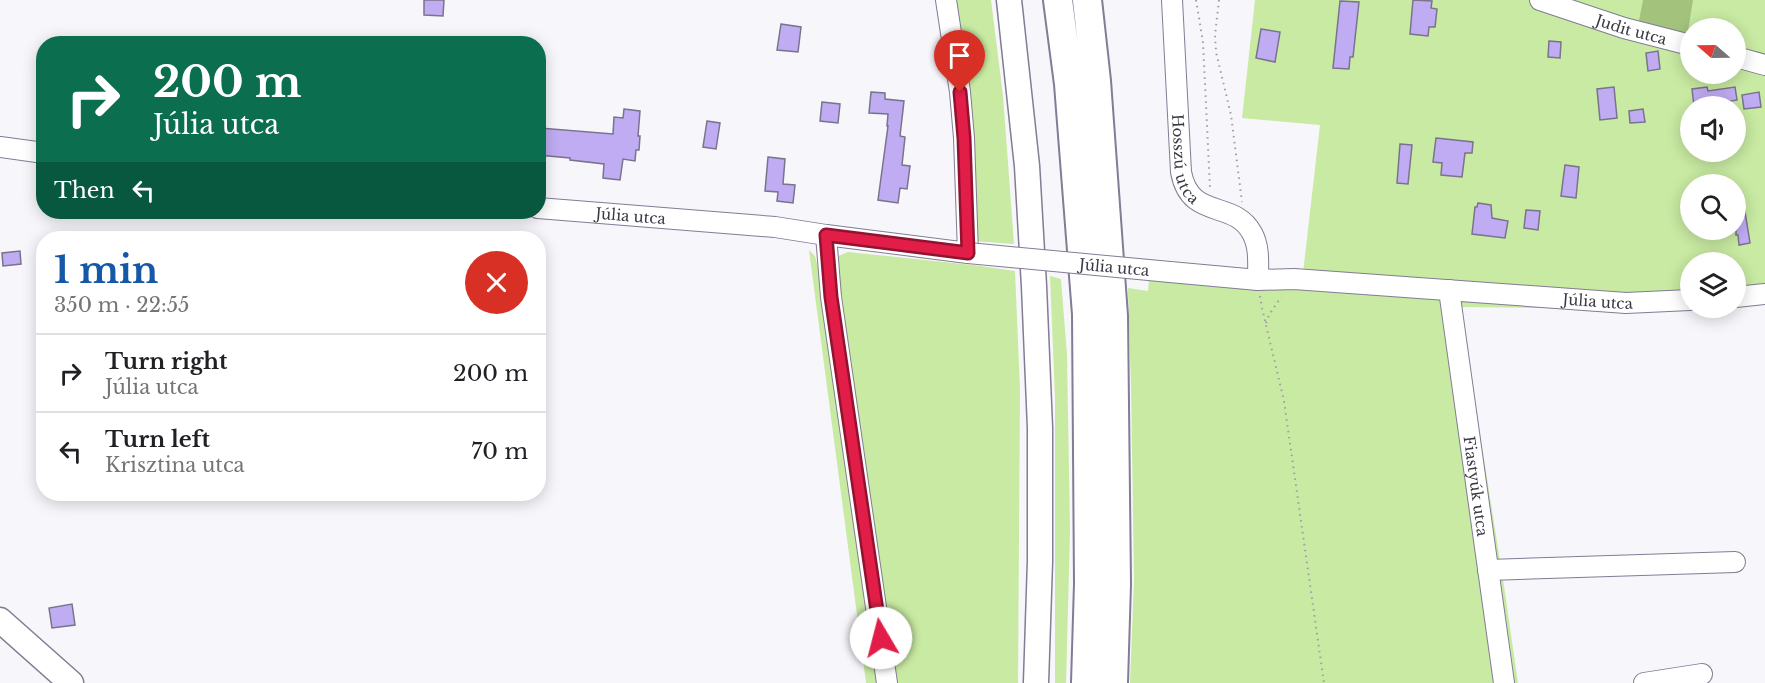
<!DOCTYPE html>
<html lang="en">
<head>
<meta charset="utf-8">
<style>
	:root { --surface:#fff; --page:#f6f6f6; --text:#202124; --muted:#757577; --line:#e0e0e0; --accent:#1558a8 }
	body { margin:0; font-family:"Libre Baskerville",serif; background:var(--page); color:var(--text); height:100vh; display:flex; flex-direction:column; font-size:22px; white-space:nowrap }
	* { box-sizing:border-box; margin:0 }
	p { font-size:20px; color:var(--muted) }
	.icon { flex:none; width:33px; height:33px; fill:none; stroke:currentColor; stroke-width:2; stroke-linecap:round; stroke-linejoin:round }
	.map { position:relative; flex:1; overflow:hidden }
	.panel { position:absolute; left:36px; top:231px; width:510px; height:270px; display:flex; flex-direction:column; background:var(--surface); border-radius:24px; box-shadow:0 3px 15px #0003 }
	.panel>* { flex:none }
	.guide { position:absolute; left:36px; top:36px; width:510px; height:183px; border-radius:24px; box-shadow:0 3px 15px #0003; background:#0b6e4f; color:#fff; overflow:hidden }
	.needle { width:39px; rotate:290deg }
	.buttons { position:absolute; left:1680px; top:18px; display:grid; gap:12px }
	.buttons a { display:grid; place-items:center; width:66px; height:66px; border-radius:50%; background:var(--surface); box-shadow:0 3px 15px #0003; font-size:30px }
	.pin { position:absolute; display:grid; place-items:center; width:51px; height:51px; color:#fff; margin:-62px -26px; border-radius:50% 50% 50% 0; rotate:-45deg; box-shadow:0 0 6px #0007 }
	.pin .icon { rotate:45deg }
	.me { position:absolute; width:66px; margin:-33px; rotate:352deg; stroke-linejoin:round; filter:drop-shadow(0 0 4px #0008) }
	.turn { display:flex; align-items:center; gap:21px; height:126px; padding:0 18px; font-size:27px }
	.turn .icon { width:78px; height:78px; stroke-width:2.5 }
	.turn b { display:block; font-size:42px; line-height:51px }
	.then { display:flex; align-items:center; height:57px; padding:0 18px; background:#0003; gap:12px; font-size:22px }
	.round { display:grid; place-items:center; flex:none; width:63px; height:63px; border-radius:32px; background:var(--page) }
	.overview { display:flex; align-items:center; justify-content:space-between; height:102px; padding:0 18px }
	h1 { font-size:36px; font-weight:800; line-height:45px; color:var(--accent) }
	ul { padding:0; list-style:none }
	li { display:flex; align-items:center; gap:18px; height:78px; padding:0 18px; border-top:2px solid var(--line) }
	li div { flex:1 }
	li b { display:block; font-size:22px }
	li em { font-style:normal }
	.map>svg:first-child { display:block }
	.green { fill:#c8eaa2; fill-rule:evenodd }
	.forest { fill:#a3c37d }
	.building { fill:#c0acf3; stroke:#79738b; stroke-width:1.5 }
	.lines { fill:none; stroke-linecap:round; stroke-linejoin:round }
	.minor-casing { stroke:#827c94; stroke-width:22 }
	.major-casing { stroke:#827c94; stroke-width:27 }
	.highway-casing { stroke:#827c94; stroke-width:32 }
	.path { stroke:#9e9da4; stroke-width:2; stroke-dasharray:1.5 4.5; stroke-linecap:butt }
	.minor { stroke:#fff; stroke-width:20 }
	.major { stroke:#fff; stroke-width:24 }
	.highway { stroke:#fff; stroke-width:28 }
	.minor-bridge-casing { stroke:#827c94; stroke-width:22; stroke-linecap:butt }
	.minor-bridge { stroke:#fff; stroke-width:20 }
	.route-casing { stroke:#92132f; stroke-width:15 }
	.route { stroke:#e11d48; stroke-width:10 }
	.labels { text-anchor:middle; dominant-baseline:central; stroke-width:4.5; stroke-linejoin:round; paint-order:stroke }
	.street-label { font-size:15px; fill:#3a3842; stroke:#f7f6fb }
</style>
</head>
<body>
<div class="map">
<svg width="1765" height="683" viewBox="0 0 1765 683">
	<rect width="100%" height="100%" fill="#f7f6fb"/>
	<path class="green" d="M946,0H991L1003,96L1014,244L972,241Z
		M1255,0H1765V302L1736,305V262H1690V308H1714L1693,310L1460,307L1504,586L1518,683H1130L1134,579L1131,385L1128,288L1148,291L1149,280L1302,282L1320,125L1242,118ZM1690,28H1736V74H1690ZM1690,106H1736V152H1690ZM1690,184H1736V230H1690Z
		M809,250L815,256L824,292L836,257L848,252L973,265L1015,271L1020,390L1018,683H866Z
		M1050,276L1061,279L1067,355L1070,532L1066,683H1055V398Z"/>
	<path class="forest" d="M1643,0H1693L1687,37L1638,26Z"/>
	<path class="building" d="M424,0H444L443,16L424,15Z
		M1413,0L1432,1L1431,8L1437,9L1435,27H1429L1428,36L1410,34Z
		M1340,1L1359,2L1353,57H1350L1349,69L1333,68Z
		M781,24L801,27L798,52L777,50Z
		M1261,29L1280,32L1275,62L1256,58Z
		M1549,41L1561,42L1560,58L1548,57Z
		M1658,51L1660,69L1648,71L1646,53Z
		M1614,87L1617,118L1600,120L1597,89Z
		M1707,87L1708,91L1735,87L1737,100L1709,105L1710,106H1694L1692,89Z
		M871,92L885,93V99L904,101L900,136L905,137L902,165L910,166L907,189L900,188L898,203L878,200L888,126H887L888,114L869,113Z
		M1759,92L1761,107L1744,109L1742,95Z
		M822,102L840,104L838,123L820,121Z
		M624,109L640,111L638,136H640L639,150H636L635,161L623,159L620,180L603,178L604,164L570,160V158L538,155L540,128L613,134L614,117L623,118Z
		M1643,109L1645,122L1630,123L1629,111Z
		M707,121L720,123L716,149L703,147Z
		M1436,138L1473,142L1472,153H1465L1462,177L1441,175L1442,163L1433,162Z
		M1400,144L1412,145L1408,184L1397,183Z
		M768,157L785,159L783,184L795,185L793,203L777,201L778,192L765,191Z
		M1565,165L1579,167L1576,198L1561,196Z
		M1742,193L1750,243L1739,245L1738,235H1736V194Z
		M1478,203L1491,205L1492,218L1508,221L1505,238L1472,234L1475,207H1477Z
		M1526,210L1540,211L1538,230L1524,228Z
		M20,251L21,264L3,266L2,253Z
		M72,604L75,625L52,628L49,608Z"/>
	<g class="lines">
		<defs>
			<g id="minor">
				<path id="s1" d="M1172,0L1181,172C1190,221 1234,199 1252,233C1260,247 1258,265 1258,280"/>
				<path id="s2" d="M1540,0L1624,28L1690,45"/>
				<path d="M1736,57L1765,65"/>
				<path d="M0,147L44,153"/>
				<path id="s3" d="M538,208L775,227L826,235L968,253L964,138L960,92L946,0"/>
				<path d="M826,235L831,297L887,683"/>
				<path id="s4" d="M1170,272L1258,280L1294,279L1626,303L1690,300"/>
				<path id="s5" d="M1449,290L1504,683"/>
				<path d="M1736,297L1765,294"/>
				<path d="M1488,570L1735,562"/>
				<path d="M1644,683L1702,674"/>
			</g>
			<path id="major" d="M1009,0L1027,166L1034,286L1040,428V561L1036,683
				M0,620L71,683"/>
			<path id="highway" d="M1058,0L1069,84L1087,314L1089,584L1086,683
				M1087,0L1096,81L1113,316L1116,584L1113,683"/>
		</defs>
		<use href="#minor" class="minor-casing"/>
		<use href="#major" class="major-casing"/>
		<use href="#highway" class="highway-casing"/>
		<path class="path" d="M1196,0L1203,42L1210,188
			M1219,0L1215,35L1216,52L1231,115L1242,202
			M1260,296L1262,308L1284,401L1324,683
			M1266,323L1269,315L1281,297"/>
		<use href="#minor" class="minor"/>
		<use href="#major" class="major"/>
		<use href="#highway" class="highway"/>
		<defs>
			<g id="minor-bridge">
				<path id="s6" d="M968,253L1170,272"/>
			</g>
		</defs>
		<use href="#minor-bridge" class="minor-bridge-casing"/>
		<use href="#minor-bridge" class="minor-bridge"/>
	</g>
	<g class="lines">
		<defs>
			<path id="route" d="M881,638L831,297L826,235L968,253L964,138L960,92"/>
		</defs>
		<use href="#route" class="route-casing"/>
		<use href="#route" class="route"/>
	</g>
	<g class="labels">
		<g class="street-label">
			<text stroke="none"><textPath href="#s2" startOffset="96">Judit utca</textPath></text>
			<text stroke="none"><textPath href="#s1" startOffset="160">Hosszú utca</textPath></text>
			<text stroke="none"><textPath href="#s3" startOffset="93">Júlia utca</textPath></text>
			<text stroke="none"><textPath href="#s6" startOffset="147">Júlia utca</textPath></text>
			<text stroke="none"><textPath href="#s4" startOffset="429">Júlia utca</textPath></text>
			<text stroke="none"><textPath href="#s5" startOffset="198">Fiastyúk utca</textPath></text>
		</g>
	</g>
</svg>
<div class="buttons">
<a><svg class="needle" viewBox="-14 -14 28 28"><path d="M0-13l5 13h-10z" fill="#e53935"/><path d="M0 13l5-13h-10z" fill="#757577"/></svg></a>
<a><svg class="icon" aria-label="sound" viewBox="0 0 24 24"><path d="M4 9h4l5-4v14l-5-4H4zM17 9q2 3 0 6"/></svg></a>
<a><svg class="icon" aria-label="search" viewBox="0 0 24 24"><circle cx="10" cy="10" r="6"/><path d="M15 15l6 6"/></svg></a>
<a><svg class="icon" aria-label="layers" viewBox="0 0 24 24"><path d="M12 4l9 5-9 5-9-5zM3 14l9 5 9-5"/></svg></a>
</div>
<div class="pin" style="left:960px;top:92px;background:#d93025"><svg class="icon" aria-label="arrive" viewBox="0 0 24 24"><path d="M6 21V4h12l-3 4 3 4H6"/></svg></div>
<svg class="me" style="left:881px;top:638px" viewBox="-20 -20 40 40"><circle r="19" fill="#fff"/><path d="M0-13L10 11 0 6-10 11z" fill="#e11d48"/></svg>
<div class="guide">
<div class="turn"><svg class="icon" aria-label="right" viewBox="0 0 24 24"><path d="M7 20v-9h11M14 6l5 5-5 5"/></svg><div><b>200 m</b>Júlia utca</div></div>
<div class="then">Then<svg class="icon" aria-label="left" viewBox="0 0 24 24"><path d="M17 20v-9H6M10 6l-5 5 5 5"/></svg></div>
</div>
<section class="panel">
<div class="overview"><div><h1>1 min</h1><p>350 m · 22:55</p></div><a class="round" style="background:#d93025;color:#fff"><svg class="icon" aria-label="close" viewBox="0 0 24 24"><path d="M6 6l12 12M18 6L6 18"/></svg></a></div>
<ul>
<li><svg class="icon" aria-label="right" viewBox="0 0 24 24"><path d="M7 20v-9h11M14 6l5 5-5 5"/></svg><div><b>Turn right</b><p>Júlia utca</p></div><em>200 m</em></li>
<li><svg class="icon" aria-label="left" viewBox="0 0 24 24"><path d="M17 20v-9H6M10 6l-5 5 5 5"/></svg><div><b>Turn left</b><p>Krisztina utca</p></div><em>70 m</em></li>
</ul>
</section>
</div>
</body>
</html>
